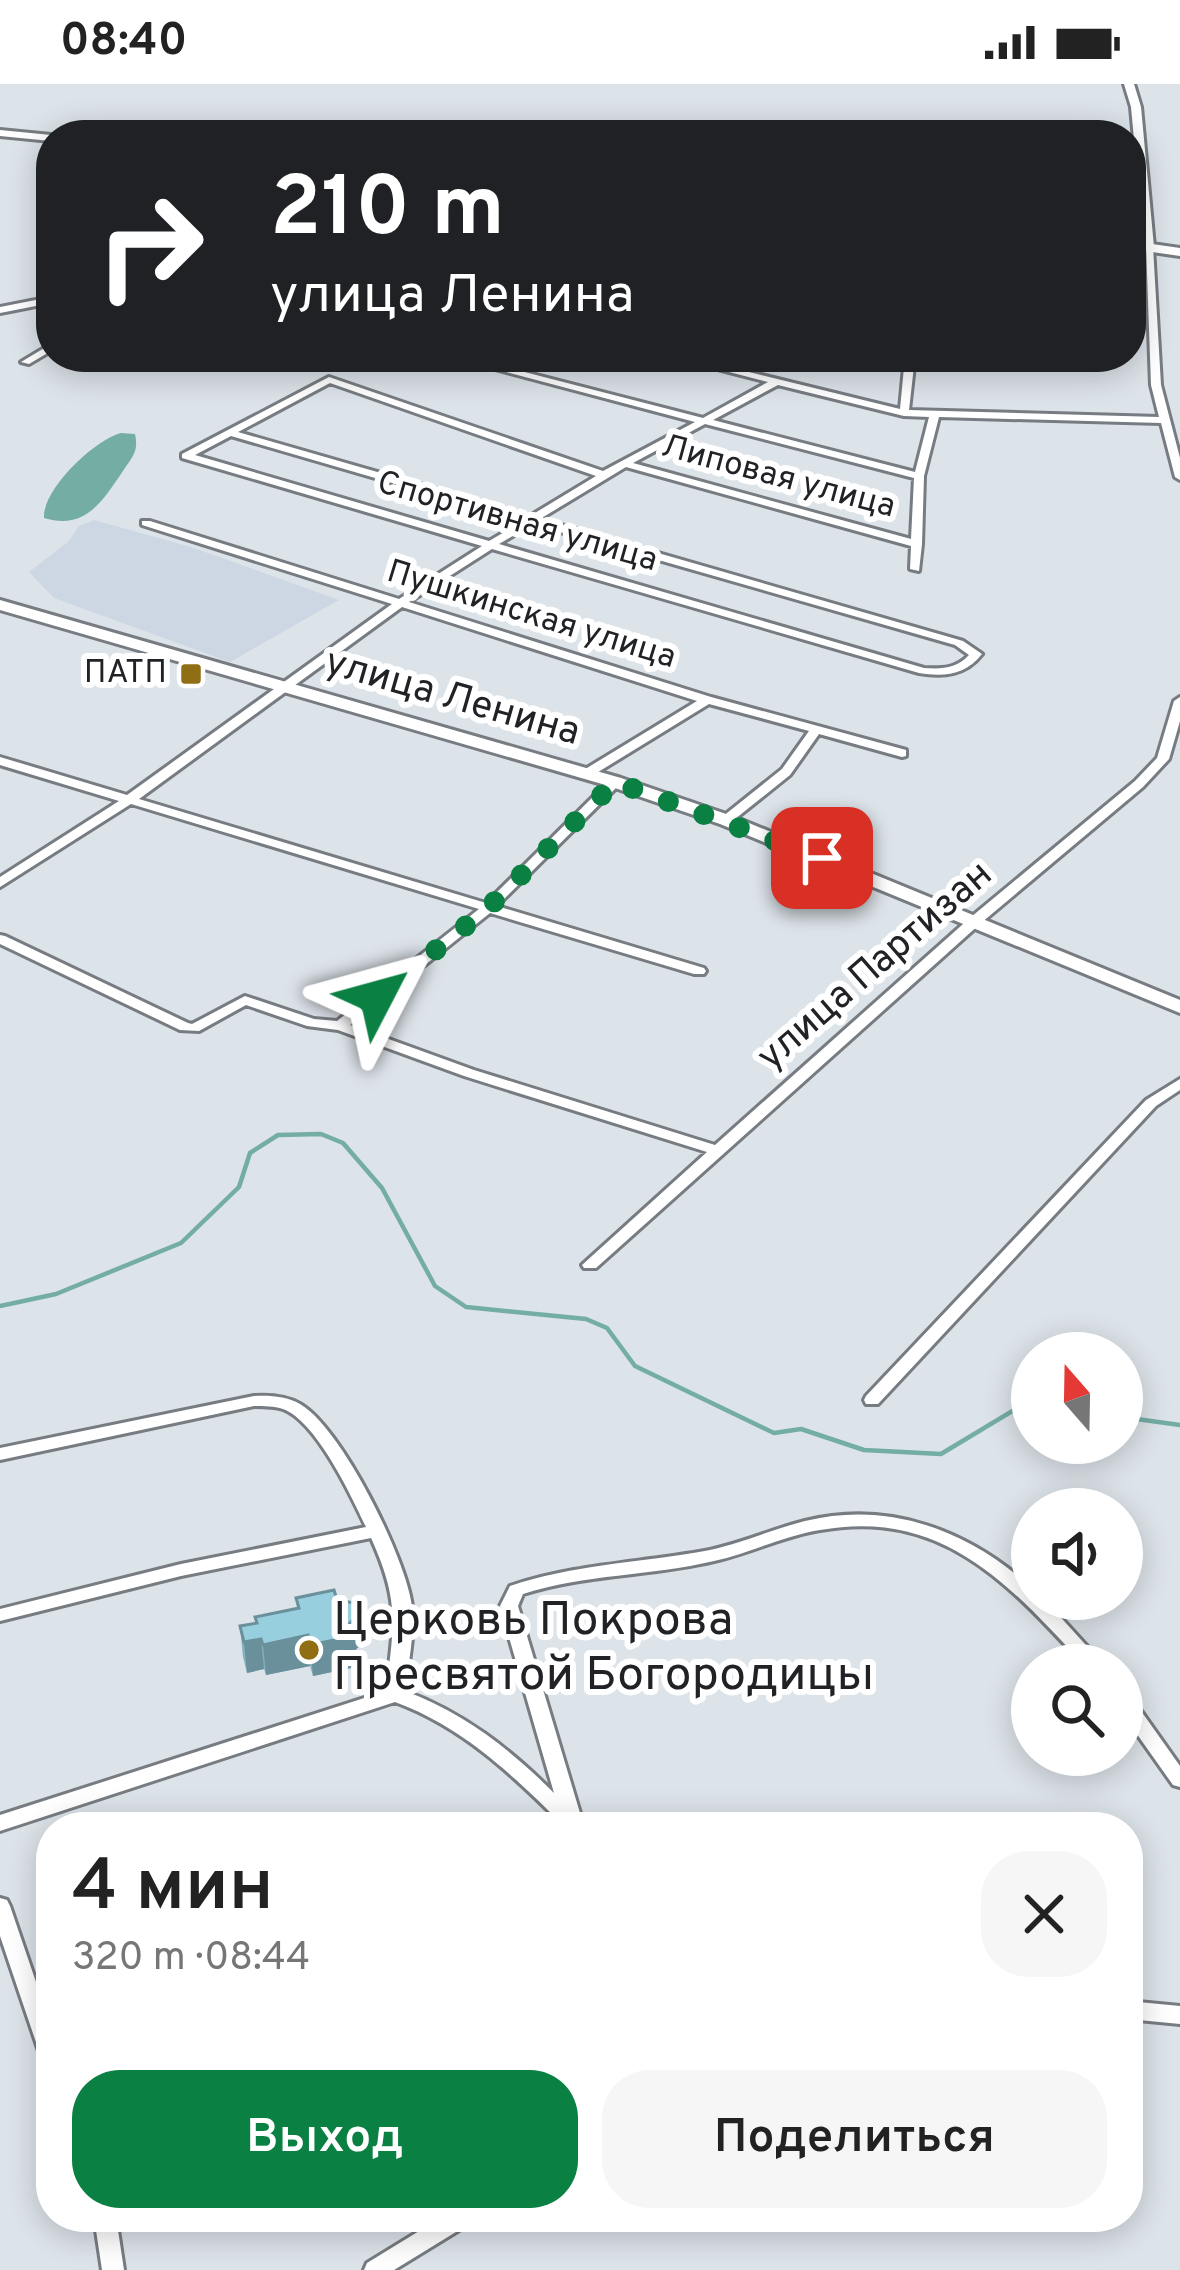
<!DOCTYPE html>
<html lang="ru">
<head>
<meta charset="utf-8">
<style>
	:root { --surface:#fff; --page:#f6f6f6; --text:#222; --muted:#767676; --accent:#0b8043 }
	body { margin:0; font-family:Overpass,sans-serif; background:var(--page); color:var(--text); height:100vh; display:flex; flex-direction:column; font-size:45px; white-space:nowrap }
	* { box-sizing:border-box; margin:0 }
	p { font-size:39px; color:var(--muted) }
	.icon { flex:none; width:66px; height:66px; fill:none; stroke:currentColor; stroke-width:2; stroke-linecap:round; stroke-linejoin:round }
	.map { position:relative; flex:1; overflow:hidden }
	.drawer { position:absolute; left:36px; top:1728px; width:1107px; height:420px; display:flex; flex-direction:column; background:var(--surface); border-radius:48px; box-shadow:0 6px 30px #0003 }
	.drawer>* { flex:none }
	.top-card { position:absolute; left:36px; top:36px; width:1110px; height:252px; border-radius:48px; box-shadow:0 6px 30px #0003; background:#202124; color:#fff; overflow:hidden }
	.needle { width:78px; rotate:340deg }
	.tools { position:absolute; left:1011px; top:1248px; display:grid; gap:24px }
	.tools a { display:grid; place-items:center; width:132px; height:132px; border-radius:50%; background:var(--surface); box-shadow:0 6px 30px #0003; font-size:60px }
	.pin { position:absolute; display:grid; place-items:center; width:102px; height:102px; color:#fff; margin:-51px; border-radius:24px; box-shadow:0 6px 18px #0006 }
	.me { position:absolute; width:132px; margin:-66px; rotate:51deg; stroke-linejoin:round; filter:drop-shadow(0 0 9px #0008) }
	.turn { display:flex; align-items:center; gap:42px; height:252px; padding:0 36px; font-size:54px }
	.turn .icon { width:156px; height:156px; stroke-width:2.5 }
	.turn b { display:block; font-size:84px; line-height:102px }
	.round { display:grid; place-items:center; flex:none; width:126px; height:126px; border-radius:48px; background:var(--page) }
	.overview { display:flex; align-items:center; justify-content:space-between; height:204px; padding:0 36px }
	h1 { font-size:72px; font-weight:600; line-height:90px }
	.primary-button { display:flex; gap:24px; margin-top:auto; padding:24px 36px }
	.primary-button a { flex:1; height:138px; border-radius:48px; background:var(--accent); color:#fff; font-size:48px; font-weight:600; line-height:138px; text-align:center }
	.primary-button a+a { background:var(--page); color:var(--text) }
	.status { display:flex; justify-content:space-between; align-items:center; height:84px; padding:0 60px; background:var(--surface); direction:ltr }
	.status svg { height:33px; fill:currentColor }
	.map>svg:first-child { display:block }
	.built { fill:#ccd7e3 }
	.water { fill:#74ada4 }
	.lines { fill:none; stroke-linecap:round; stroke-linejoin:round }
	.stream { stroke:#74ada4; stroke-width:4.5 }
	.minor-casing { stroke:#777c82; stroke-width:6 }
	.tertiary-casing { stroke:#777c82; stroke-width:6 }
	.secondary-casing { stroke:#777c82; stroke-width:6 }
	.minor { fill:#fff; fill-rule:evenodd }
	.tertiary { fill:#fff; fill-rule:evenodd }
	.secondary { fill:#fff; fill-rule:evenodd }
	.wall { fill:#82b2bf }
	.shaded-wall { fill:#6a919b }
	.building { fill:#97cfde; stroke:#6a919b; stroke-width:3 }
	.route { stroke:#0b8043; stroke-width:21; stroke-dasharray:0 37.8 }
	.poi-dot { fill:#906e13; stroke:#fff; stroke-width:4.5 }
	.labels { text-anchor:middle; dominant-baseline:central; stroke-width:12; stroke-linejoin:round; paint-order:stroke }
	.far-street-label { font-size:33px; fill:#202225; stroke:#fff }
	.far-poi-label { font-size:33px; fill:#202225; stroke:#fff; text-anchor:end }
	.street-label { font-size:39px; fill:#202225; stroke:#fff }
	.near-poi-label { font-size:48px; fill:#202225; stroke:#fff; text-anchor:start }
</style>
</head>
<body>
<div class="status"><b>08:40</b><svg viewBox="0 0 49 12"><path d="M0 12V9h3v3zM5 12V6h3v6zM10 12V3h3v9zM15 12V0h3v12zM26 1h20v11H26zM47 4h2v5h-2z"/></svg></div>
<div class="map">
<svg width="1180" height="2186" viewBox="0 0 1180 2186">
	<rect width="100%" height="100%" fill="#dce3e9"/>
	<path class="built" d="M94,436L194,464L339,516L230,578L54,514L29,488L68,458L79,442Z"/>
	<path class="water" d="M121,349L135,350C139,368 132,373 123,387C103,416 86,447 44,434C42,406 94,356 121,349Z"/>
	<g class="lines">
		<path class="stream" d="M0,1222L56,1210L181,1159L239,1103L250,1069L278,1051L321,1050L343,1059L382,1104L435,1202L466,1223L586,1235L607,1244L635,1282L774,1349L801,1345L864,1366L941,1370L1024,1320L1032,1321
			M1122,1333L1180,1341"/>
		<defs>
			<path id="minor" d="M1146,161L1153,163L1161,301L1180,374V396L1175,393L1161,339L939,333L924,392L922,460L919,487L910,485L911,462L626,383L540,435L963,557L982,570C966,591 944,593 919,589L492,465L409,518L711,613L906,666V672L902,673L819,650L790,691L730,739H722V733L782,685L809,647L709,620L590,693H582V687L697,617L402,523L139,715L486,819L611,695H619V701L497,822L704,884L706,887L704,890H694L490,829L350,941L474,986L715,1061L971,833L1135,697L1157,674L1174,617L1180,613V637L1169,675L1143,703L981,839L596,1184H584L582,1181L707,1068L464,992L338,946L307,942L246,921L199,947L180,946L0,860V851L5,852L188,939L192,940L245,912L314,935L337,937L479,825L131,720L0,803V793L119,717L0,681V673L127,711L392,520L142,441V437H150L399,515L482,462L182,374V370L329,293L603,387L695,338L450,273H466L703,334L768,298L671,273H688L900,325L905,273H915L909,326L1159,333L1151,301ZM330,299L596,392L530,432L238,348ZM778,301L904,332L929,333L915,388L713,336ZM705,340L914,394L911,455L633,379ZM231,352L523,437L489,457L195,371ZM533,440L955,561L969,571C956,585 942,585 924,584L499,460Z
				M51,213V219L0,229V223Z
				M51,260V267L29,280L21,278Z
				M1180,995V1006L1156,1022L878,1320H866L864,1316L866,1312L1146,1016Z
				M254,1312C269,1311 286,1312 300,1320C341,1343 407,1476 412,1523C415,1551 408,1580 405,1607C464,1629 510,1665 554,1709L500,1522L510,1502C572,1481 635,1479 699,1468C736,1462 769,1446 805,1437C890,1416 969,1447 1032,1504V1515H1044L1104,1581H1084C1009,1500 942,1424 820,1446C783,1452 750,1469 714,1477C651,1492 585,1490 523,1510L518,1522L583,1739L581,1743L564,1742C514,1692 463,1643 395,1618L0,1747V1731L386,1607C394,1540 400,1518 371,1454L181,1492L0,1537V1525L181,1480L366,1443C351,1411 316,1337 283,1325C274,1322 264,1322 254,1322L0,1376V1364Z
				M1122,1608L1129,1610L1180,1682V1703L1173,1701L1122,1629Z
				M0,1814L7,1816L10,1822L51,1942V1982L44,1979L41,1973L0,1852Z
				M1128,1917L1180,1922V1940L1128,1935Z
				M94,2133H116L124,2186H102Z
				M442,2133H472L469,2140L394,2186H364L367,2179Z"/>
			<path id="tertiary" d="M1124,0H1134L1141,23L1154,163L1149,166L1144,163L1131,23Z"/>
			<path id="secondary" d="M0,46L51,51H52L51,57L0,52Z
				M1131,157L1180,164V172L1131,165Z
				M0,516L621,694L732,732L1180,916V929L720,740L609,702L0,526Z"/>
		</defs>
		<use href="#minor" class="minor-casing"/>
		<use href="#tertiary" class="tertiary-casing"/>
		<use href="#secondary" class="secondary-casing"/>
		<use href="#minor" class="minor"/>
		<use href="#tertiary" class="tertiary"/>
		<use href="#secondary" class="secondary"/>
	</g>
	<path class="wall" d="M296,1514L337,1516L361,1528L363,1559L350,1571L351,1584L313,1592L310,1582L266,1591L264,1585L247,1589L243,1573L240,1542L256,1539L255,1533L297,1524Z"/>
	<path class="shaded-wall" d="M361,1528L363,1559L350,1571L351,1584L313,1592L310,1561L346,1543Z
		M308,1551L310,1582L266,1591L263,1561Z
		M261,1555L264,1585L247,1589L244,1558Z"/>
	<path class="building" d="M334,1506L337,1516L355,1519L361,1528L346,1543L349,1553L310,1561L308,1551L263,1561L261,1555L244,1558L240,1542L257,1539L255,1533L299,1524L296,1514Z"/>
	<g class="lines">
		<path class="route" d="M377,913L488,824L615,698L822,774"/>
	</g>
	<g class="poi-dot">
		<rect x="179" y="578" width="24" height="24" rx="6"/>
		<circle cx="309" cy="1566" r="12"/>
	</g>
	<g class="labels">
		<g class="far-street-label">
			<text transform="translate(778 394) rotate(15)">Липовая улица</text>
			<text transform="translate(517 439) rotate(16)">Спортивная улица</text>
			<text transform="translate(531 532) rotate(17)">Пушкинская улица</text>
		</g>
		<g class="far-poi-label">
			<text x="167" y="590">ПАТП</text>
		</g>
		<g class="street-label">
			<text transform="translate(452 615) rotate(16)">улица Ленина</text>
			<text transform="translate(876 883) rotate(-41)">улица Партизан</text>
		</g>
		<g class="near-poi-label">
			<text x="333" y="1538">Церковь Покрова<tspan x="333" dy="55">Пресвятой Богородицы</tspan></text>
		</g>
	</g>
</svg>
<div class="tools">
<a><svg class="needle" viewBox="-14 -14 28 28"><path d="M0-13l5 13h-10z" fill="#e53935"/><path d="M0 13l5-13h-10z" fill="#767676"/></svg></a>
<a><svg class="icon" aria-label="sound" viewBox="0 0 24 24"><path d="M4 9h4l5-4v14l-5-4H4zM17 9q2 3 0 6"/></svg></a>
<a><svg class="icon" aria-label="search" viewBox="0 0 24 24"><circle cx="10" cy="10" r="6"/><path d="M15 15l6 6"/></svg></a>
</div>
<div class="pin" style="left:822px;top:774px;background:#d93025"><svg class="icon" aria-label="arrive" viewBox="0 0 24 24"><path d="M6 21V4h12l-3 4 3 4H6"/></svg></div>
<svg class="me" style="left:377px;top:913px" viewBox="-20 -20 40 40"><path d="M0-17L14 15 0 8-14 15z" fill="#0b8043" stroke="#fff" stroke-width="4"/></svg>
<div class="top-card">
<div class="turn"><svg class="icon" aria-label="right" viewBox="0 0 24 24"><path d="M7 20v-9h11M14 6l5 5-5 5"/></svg><div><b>210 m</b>улица Ленина</div></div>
</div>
<section class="drawer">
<div class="overview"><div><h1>4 мин</h1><p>320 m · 08:44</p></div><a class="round"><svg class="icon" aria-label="close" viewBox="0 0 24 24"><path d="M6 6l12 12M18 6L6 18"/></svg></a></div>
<div class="primary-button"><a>Выход</a><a>Поделиться</a></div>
</section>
</div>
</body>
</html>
